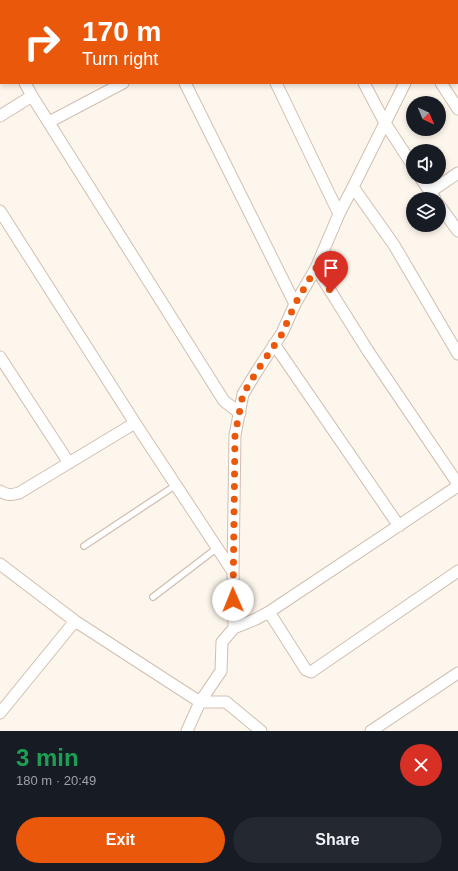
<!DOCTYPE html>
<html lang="en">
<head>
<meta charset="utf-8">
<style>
	:root { --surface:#171b24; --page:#242831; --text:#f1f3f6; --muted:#9ea1a6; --accent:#ea580c }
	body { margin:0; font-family:Helvetica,sans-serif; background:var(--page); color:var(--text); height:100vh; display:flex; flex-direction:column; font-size:15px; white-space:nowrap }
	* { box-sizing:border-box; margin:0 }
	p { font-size:13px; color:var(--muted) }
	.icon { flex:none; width:22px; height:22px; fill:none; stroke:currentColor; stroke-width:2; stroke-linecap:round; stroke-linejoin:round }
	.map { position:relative; height:731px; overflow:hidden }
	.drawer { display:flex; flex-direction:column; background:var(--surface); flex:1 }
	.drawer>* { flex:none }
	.guide { position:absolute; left:0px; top:0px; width:458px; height:84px; box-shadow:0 2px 6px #0003; background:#ea580c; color:#fff; overflow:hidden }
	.needle { width:26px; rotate:136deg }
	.buttons { position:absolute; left:406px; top:96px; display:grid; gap:8px }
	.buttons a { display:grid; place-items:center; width:40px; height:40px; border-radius:50%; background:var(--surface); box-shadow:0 2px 6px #0003; font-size:20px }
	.pin { position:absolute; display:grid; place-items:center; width:34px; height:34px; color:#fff; margin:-41px -17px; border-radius:50% 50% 50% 0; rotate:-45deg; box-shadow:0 0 4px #0007 }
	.pin .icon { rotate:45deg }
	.me { position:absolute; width:44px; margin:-22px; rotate:359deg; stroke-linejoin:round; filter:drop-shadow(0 0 3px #0008) }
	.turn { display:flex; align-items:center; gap:14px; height:84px; padding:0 16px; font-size:18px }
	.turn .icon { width:52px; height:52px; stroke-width:2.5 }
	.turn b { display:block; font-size:28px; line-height:34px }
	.round { display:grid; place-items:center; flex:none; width:42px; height:42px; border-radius:21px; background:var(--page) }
	.headline { display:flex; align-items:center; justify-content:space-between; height:68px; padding:0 16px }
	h1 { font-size:24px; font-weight:700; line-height:30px; color:#1e9e55 }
	.button { display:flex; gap:8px; margin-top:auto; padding:8px 16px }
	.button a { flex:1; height:46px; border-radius:24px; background:var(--accent); color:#fff; font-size:16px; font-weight:700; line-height:46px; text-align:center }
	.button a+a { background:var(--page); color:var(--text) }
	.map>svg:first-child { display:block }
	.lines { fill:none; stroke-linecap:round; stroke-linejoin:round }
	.service-casing { stroke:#d1beb0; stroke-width:8 }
	.minor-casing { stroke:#d1beb0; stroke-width:13 }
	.service { stroke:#fff; stroke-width:5.5 }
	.minor { stroke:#fff; stroke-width:11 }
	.route { stroke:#ea580c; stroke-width:7; stroke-dasharray:0 12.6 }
</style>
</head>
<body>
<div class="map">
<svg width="458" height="731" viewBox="0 0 458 731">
	<rect width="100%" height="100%" fill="#fdf6ec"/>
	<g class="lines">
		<defs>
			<path id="service" d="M84,546L176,485
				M153,597L217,548"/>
			<path id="minor" d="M147,0V1
				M237,0V1
				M321,0V1
				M408,0L409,1
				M276,1L278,0
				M0,38L1,39
				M457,55H458
				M25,83L32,96L224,401L240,413
				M185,83L295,304
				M276,83L339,214
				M364,83L385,123L413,166
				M441,83L458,109
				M0,116L32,96
				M49,122L123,83
				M420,177L435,199
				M353,187L394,245L458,354
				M430,192L458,173
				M439,205L458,231
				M0,211L135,423L233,572
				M316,268L368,351L458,484
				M274,344L399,526
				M0,357L69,463
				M0,491C8,496 11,495 19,493L135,423
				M0,564L75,621
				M269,612L306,670L311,672L458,571
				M234,628L256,619L269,612L458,486
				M0,713L75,621L200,702H226L261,731
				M187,731L200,702L221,671L222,642L234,628L233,572L235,435L243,394L257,371L282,333L295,304L316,268L339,214L353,187L405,83
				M371,731L458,673"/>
		</defs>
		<use href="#service" class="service-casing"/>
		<use href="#minor" class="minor-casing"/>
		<use href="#service" class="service"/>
		<use href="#minor" class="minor"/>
	</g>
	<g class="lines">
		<path class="route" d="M233,600L235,435L243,394L257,371L282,334L295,304L316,268L331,292"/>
	</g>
</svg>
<div class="buttons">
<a><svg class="needle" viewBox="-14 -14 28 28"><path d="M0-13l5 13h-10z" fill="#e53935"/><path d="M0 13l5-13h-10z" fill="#9ea1a6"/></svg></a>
<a><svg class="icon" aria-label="sound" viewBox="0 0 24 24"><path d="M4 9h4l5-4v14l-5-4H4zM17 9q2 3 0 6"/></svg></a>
<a><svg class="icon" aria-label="layers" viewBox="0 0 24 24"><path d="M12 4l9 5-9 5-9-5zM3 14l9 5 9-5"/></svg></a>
</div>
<div class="pin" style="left:331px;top:292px;background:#d93025"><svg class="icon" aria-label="arrive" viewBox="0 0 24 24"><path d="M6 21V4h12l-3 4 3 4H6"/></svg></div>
<svg class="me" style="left:233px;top:600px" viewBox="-20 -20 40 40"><circle r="19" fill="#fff"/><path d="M0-13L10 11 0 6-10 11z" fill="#ea580c"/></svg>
<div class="guide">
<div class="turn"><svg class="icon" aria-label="right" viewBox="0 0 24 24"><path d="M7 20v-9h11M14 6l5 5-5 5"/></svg><div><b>170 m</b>Turn right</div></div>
</div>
</div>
<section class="drawer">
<div class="headline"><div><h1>3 min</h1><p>180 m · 20:49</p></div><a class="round" style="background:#d93025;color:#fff"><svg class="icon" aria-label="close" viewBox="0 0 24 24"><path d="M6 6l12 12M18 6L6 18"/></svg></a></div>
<div class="button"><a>Exit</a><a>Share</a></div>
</section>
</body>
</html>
